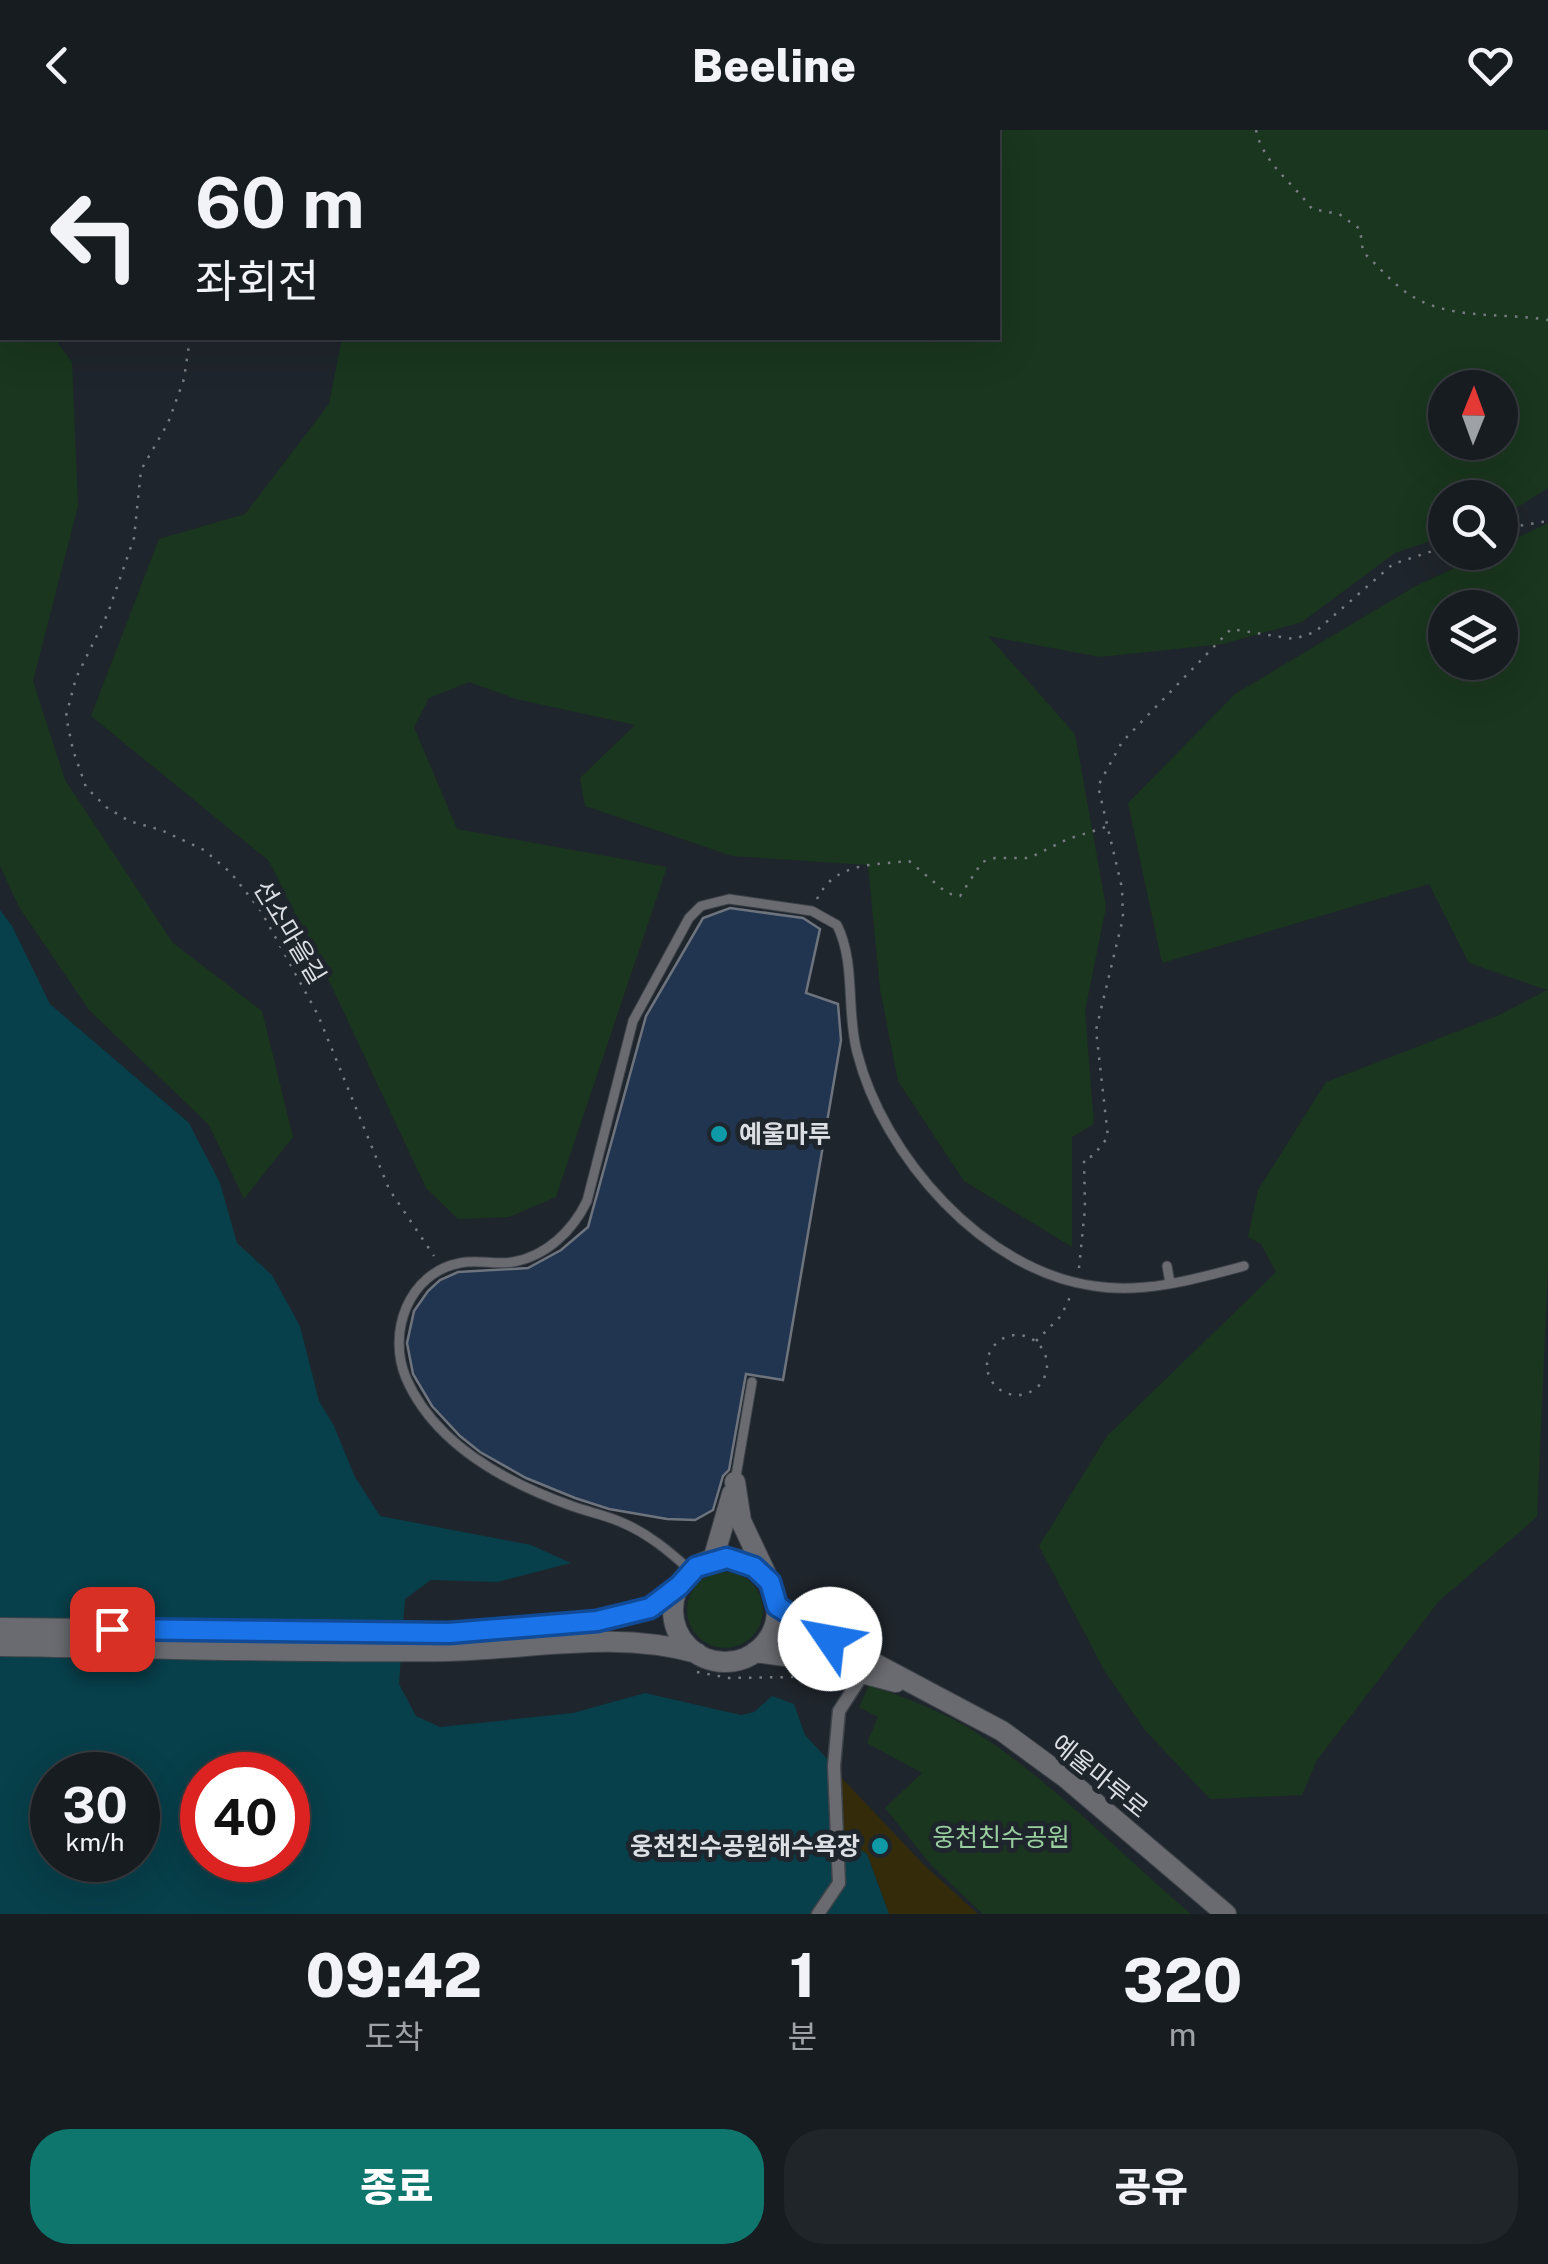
<!DOCTYPE html>
<html lang="ko">
<head>
<meta charset="utf-8">
<style>
	:root { --surface:#171c21; --page:#20252a; --text:#f1f3f6; --muted:#9ea1a5; --line:#363a3f; --accent:#0f766e }
	body { margin:0; font-family:"Public Sans","Noto Sans KR",sans-serif; background:var(--page); color:var(--text); height:100vh; display:flex; flex-direction:column; font-size:38px; white-space:nowrap }
	* { box-sizing:border-box; margin:0 }
	p { font-size:32px; color:var(--muted) }
	.icon { flex:none; width:55px; height:55px; fill:none; stroke:currentColor; stroke-width:2; stroke-linecap:round; stroke-linejoin:round }
	.map { position:relative; height:1784px; overflow:hidden }
	.details { display:flex; flex-direction:column; background:var(--surface); flex:1 }
	.details>* { flex:none }
	.banner { position:absolute; left:0px; top:0px; width:1000px; height:210px; box-shadow:0 10px 40px #0002,0 0 0 2px var(--line); background:#171c21; color:var(--text); overflow:hidden }
	.needle { width:65px; rotate:1deg }
	.tools { position:absolute; left:1428px; top:240px; display:grid; gap:20px }
	.tools a { display:grid; place-items:center; width:90px; height:90px; border-radius:50%; background:var(--surface); box-shadow:0 10px 40px #0002,0 0 0 2px var(--line); font-size:50px }
	.speed { position:absolute; left:30px; top:1622px; display:flex; gap:20px; font-size:50px; font-weight:700; text-align:center }
	.speed>* { display:grid; place-content:center; width:130px; height:130px; border-radius:50%; background:var(--surface); box-shadow:0 10px 40px #0002,0 0 0 2px var(--line); line-height:1 }
	.speed small { font-size:25px; font-weight:400 }
	.speed .limit { border:15px solid #d22; background:#fff; color:#111 }
	.pin { position:absolute; display:grid; place-items:center; width:85px; height:85px; color:#fff; margin:-42px; border-radius:20px; box-shadow:0 5px 15px #0006 }
	.me { position:absolute; width:110px; margin:-55px; rotate:303deg; stroke-linejoin:round; filter:drop-shadow(0 0 8px #0008) }
	.turn { display:flex; align-items:center; gap:35px; height:210px; padding:0 30px; font-size:45px }
	.turn .icon { width:130px; height:130px; stroke-width:2.5 }
	.turn b { display:block; font-size:70px; line-height:85px }
	.eta { display:flex; justify-content:space-evenly; align-items:center; height:170px; text-align:center }
	.eta b { font-size:60px; font-weight:800; line-height:70px }
	.action { display:flex; gap:20px; margin-top:auto; padding:20px 30px }
	.action a { flex:1; height:115px; border-radius:40px; background:var(--accent); color:#fff; font-size:40px; font-weight:800; line-height:115px; text-align:center }
	.action a+a { background:var(--page); color:var(--text) }
	header { display:flex; justify-content:space-between; align-items:center; height:130px; padding:0 30px; background:var(--surface); font-size:45px; font-weight:800 }
	.map>svg:first-child { display:block }
	.green { fill:#1a361e; fill-rule:evenodd }
	.sand { fill:#332b0a }
	.water { fill:#073f4a; fill-rule:evenodd }
	.building { fill:#213551; stroke:#6e747d; stroke-width:2.5 }
	.lines { fill:none; stroke-linecap:round; stroke-linejoin:round }
	.service-casing { stroke:#3d4349; stroke-width:11 }
	.pedestrian-casing { stroke:#3d4349; stroke-width:15 }
	.tertiary-casing { stroke:#3d4349; stroke-width:22 }
	.path { stroke:#777c82; stroke-width:2.5; stroke-dasharray:2.5 8; stroke-linecap:butt }
	.service { stroke:#6a6b70; stroke-width:9 }
	.pedestrian { stroke:#6a6b70; stroke-width:12 }
	.tertiary { stroke:#6a6b70; stroke-width:20 }
	.route-casing { stroke:#114b97; stroke-width:25 }
	.route { stroke:#1a73e8; stroke-width:18 }
	.culture-dot { fill:#0f9aa8; stroke:#1f252c; stroke-width:4 }
	.labels { text-anchor:middle; dominant-baseline:central; stroke-width:10; stroke-linejoin:round; paint-order:stroke }
	.street-label { font-size:25px; fill:#dbdfe4; stroke:#1f252c }
	.poi-label { font-size:25px; font-weight:bold; fill:#dbdfe4; stroke:#1f252c; text-anchor:start }
	.park-label { font-size:25px; fill:#9ad0a0; stroke:#1f252c }
</style>
</head>
<body>
<header><svg class="icon" aria-label="back" viewBox="0 0 24 24"><path d="M15 5l-7 7 7 7"/></svg>Beeline<svg class="icon" aria-label="heart" viewBox="0 0 24 24"><path d="M12 20l-8-8c-3-5 5-10 8-4 3-6 11-1 8 4z"/></svg></header>
<div class="map">
<svg width="1548" height="1784" viewBox="0 0 1548 1784">
	<rect width="100%" height="100%" fill="#1f252c"/>
	<path class="green" d="M0,0H263L264,2H2V208H54L72,232L78,376L33,551L65,650L173,813L262,881L293,1007L244,1069L209,995L89,880L19,777L0,736Z
		M282,0H625V2H282Z
		M717,0H870L873,2H717Z
		M962,0H1548V358L1500,388V368H1445V406L1395,423L1302,492L1223,514L1100,527L988,506L1075,604L1106,777L1085,881L1094,994L1072,1007V1117L964,1051L898,951L880,859L868,735L732,726L585,676L580,648L635,595L516,569L469,552L429,568L414,597L457,699L667,737L556,1067L509,1087L458,1089L426,1058L333,859L269,731L91,586L159,409L245,384L329,274L342,208H929L934,213L938,208H998V2ZM1445,258H1500V312H1445Z
		M1548,393V1137L1537,1387L1439,1471L1317,1630L1302,1665L1210,1669L1144,1599L1104,1540L1039,1416L1107,1306L1276,1142L1261,1114L1248,1107L1258,1060L1326,952L1497,886L1547,860L1469,833L1429,754L1162,833L1128,673L1235,564L1414,457L1486,423L1500,422V416ZM1445,478H1500V532H1445Z
		M687 1480a38 38 0 1 1 76 0a38 38 0 1 1-76 0Z
		M869,1555C907,1568 947,1583 980,1605C1057,1655 1121,1725 1191,1784H983L931,1735L885,1678L922,1643L867,1613L878,1587L859,1577Z"/>
	<path class="sand" d="M837,1643L925,1736L978,1784H889L867,1724L841,1708Z"/>
	<path class="water" d="M0,780L12,796L50,874L189,993L220,1053L237,1113L272,1145L300,1196L319,1271L334,1296L355,1347L380,1386L531,1415L571,1433L497,1452L431,1450L405,1469L399,1554L416,1586L440,1597L573,1583L645,1563L741,1585L754,1582L772,1566L794,1574L805,1605L834,1636L841,1707L867,1724L889,1784H0ZM52,1645H138V1730H52ZM202,1645H288V1730H202Z"/>
	<path class="building" d="M730,778L803,788L820,799L806,863L838,874L841,910L783,1250L746,1244L729,1340L723,1346L713,1380L695,1390L667,1389L609,1379L575,1368L526,1348L480,1322L460,1306L432,1276L413,1244L407,1213L414,1181L428,1161L440,1150L458,1142L528,1138L561,1120L588,1097L646,886L703,788Z"/>
	<g class="lines">
		<defs>
			<path id="service" d="M1167,1136L1170,1153
				M735,1352L752,1252
				M691,1441C670,1422 649,1404 623,1393C606,1385 588,1382 572,1376C507,1353 435,1315 406,1248C387,1203 408,1143 460,1133C477,1129 496,1135 513,1132C547,1126 573,1100 587,1071L633,891L689,788L701,776L729,769L812,781L837,795C856,833 846,881 857,922C883,1026 984,1141 1094,1156C1144,1164 1196,1149 1244,1136"/>
			<path id="pedestrian" d="M818,1784L839,1753L834,1636L839,1581L863,1544"/>
			<path id="tertiary" d="M735,1352L741,1391L766,1444
				M673 1480a52 52 0 1 1 104 0a52 52 0 1 1-104 0Z
				M713,1430L732,1364
				M777,1476L844,1517L1002,1601L1066,1648L1226,1784
				M0,1498L449,1503C513,1499 585,1501 647,1479C659,1474 669,1464 679,1456
				M0,1516C149,1518 299,1523 448,1521C532,1519 614,1500 697,1523
				M755,1522L813,1530L896,1552"/>
		</defs>
		<use href="#service" class="service-casing"/>
		<use href="#pedestrian" class="pedestrian-casing"/>
		<use href="#tertiary" class="tertiary-casing"/>
		<path class="path" d="M271,0V2
			M1256,0C1263,33 1292,52 1312,79L1339,84L1360,99L1363,122C1378,136 1393,154 1410,165C1452,191 1502,182 1548,190
			M190,208L184,249L168,293L141,340L134,408L108,483L76,548L66,586L73,620L86,657L106,677L129,691L161,700L204,720L231,743L261,781L318,885L389,1059L434,1126
			M1500,399L1548,391
			M817,769C835,732 873,735 909,731L947,763L960,766L982,732L995,728H1029L1068,709L1106,697
			M1079,1138L1085,1078L1084,1029L1093,1026L1108,1007L1096,900L1123,788L1122,758L1098,656L1122,612L1231,499L1294,509L1315,502L1393,434L1445,417
			M987 1235a30 30 0 1 1 60 0a30 30 0 1 1-60 0Z
			M1036,1211L1061,1186L1071,1165
			M697,1542L729,1548L793,1547"/>
		<use href="#service" class="service"/>
		<use href="#pedestrian" class="pedestrian"/>
		<use href="#tertiary" class="tertiary"/>
	</g>
	<g class="lines">
		<defs>
			<path id="route" d="M112,1499L449,1503L597,1491L650,1478L679,1456L696,1437L727,1428L754,1437L770,1452L777,1476L830,1509"/>
		</defs>
		<use href="#route" class="route-casing"/>
		<use href="#route" class="route"/>
	</g>
	<g class="culture-dot">
		<circle cx="719" cy="1004" r="10"/>
		<circle cx="880" cy="1716" r="10"/>
	</g>
	<g class="labels">
		<g class="street-label">
			<text transform="translate(290 802) rotate(59)">선소마을길</text>
			<text transform="translate(1100 1646) rotate(39)">예울마루로</text>
		</g>
		<g class="poi-label">
			<text x="739" y="1004">예울마루</text>
			<text x="860" y="1716" text-anchor="end">웅천친수공원해수욕장</text>
		</g>
		<g class="park-label">
			<text x="1001" y="1707">웅천친수공원</text>
		</g>
	</g>
</svg>
<div class="tools">
<a><svg class="needle" viewBox="-14 -14 28 28"><path d="M0-13l5 13h-10z" fill="#e53935"/><path d="M0 13l5-13h-10z" fill="#9ea1a5"/></svg></a>
<a><svg class="icon" aria-label="search" viewBox="0 0 24 24"><circle cx="10" cy="10" r="6"/><path d="M15 15l6 6"/></svg></a>
<a><svg class="icon" aria-label="layers" viewBox="0 0 24 24"><path d="M12 4l9 5-9 5-9-5zM3 14l9 5 9-5"/></svg></a>
</div>
<div class="speed"><div>30<small>km/h</small></div><div class="limit">40</div></div>
<div class="pin" style="left:112px;top:1499px;background:#d93025"><svg class="icon" aria-label="arrive" viewBox="0 0 24 24"><path d="M6 21V4h12l-3 4 3 4H6"/></svg></div>
<svg class="me" style="left:830px;top:1509px" viewBox="-20 -20 40 40"><circle r="19" fill="#fff"/><path d="M0-13L10 11 0 6-10 11z" fill="#1a73e8"/></svg>
<div class="banner">
<div class="turn"><svg class="icon" aria-label="left" viewBox="0 0 24 24"><path d="M17 20v-9H6M10 6l-5 5 5 5"/></svg><div><b>60 m</b>좌회전</div></div>
</div>
</div>
<section class="details">
<div class="eta">
<div><b>09:42</b><p>도착</p></div>
<div><b>1</b><p>분</p></div>
<div><b>320</b><p>m</p></div>
</div>
<div class="action"><a>종료</a><a>공유</a></div>
</section>
</body>
</html>
